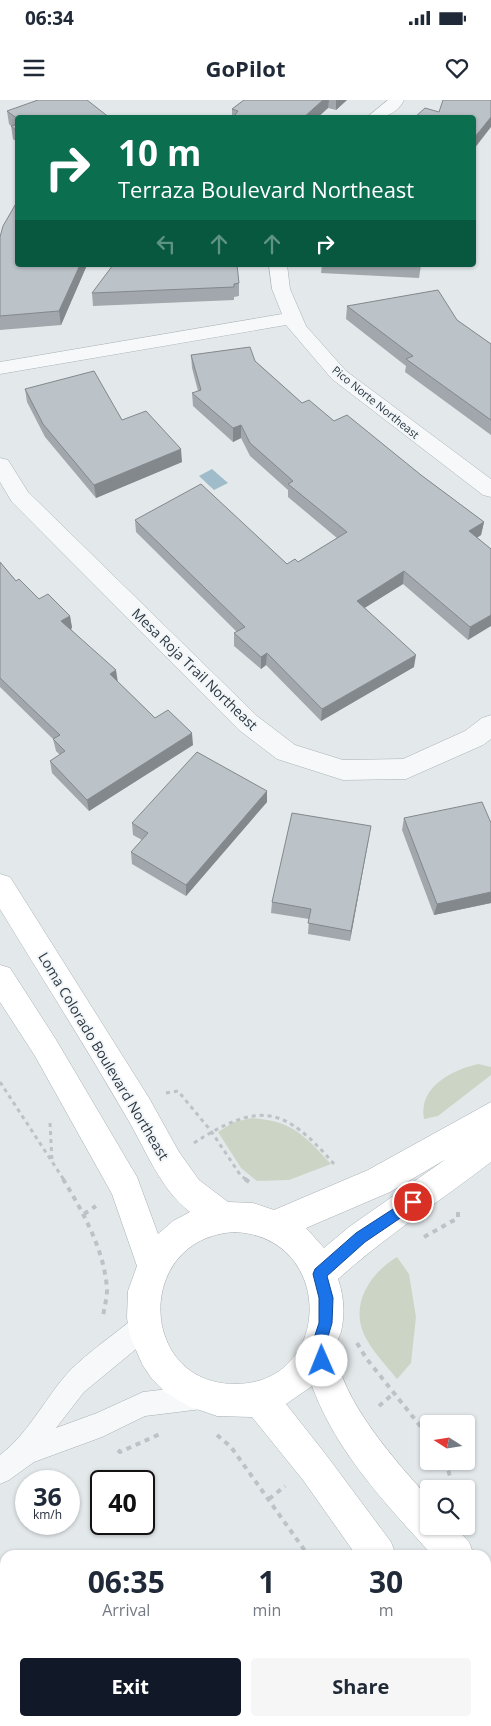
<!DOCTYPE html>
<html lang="en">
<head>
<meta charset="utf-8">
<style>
	:root { --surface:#fff; --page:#f6f6f7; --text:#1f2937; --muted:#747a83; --accent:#111827 }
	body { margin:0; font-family:"Open Sans",sans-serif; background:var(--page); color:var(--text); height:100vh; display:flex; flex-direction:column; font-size:19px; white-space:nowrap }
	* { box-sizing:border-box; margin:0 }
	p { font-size:16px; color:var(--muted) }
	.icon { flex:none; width:28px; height:28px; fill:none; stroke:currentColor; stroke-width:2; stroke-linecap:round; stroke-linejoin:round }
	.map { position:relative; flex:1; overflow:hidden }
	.sheet { position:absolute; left:0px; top:1450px; width:491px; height:176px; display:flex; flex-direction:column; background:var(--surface); border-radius:15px 15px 0 0; box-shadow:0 1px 4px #0004 }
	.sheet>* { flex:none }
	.guide { position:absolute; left:15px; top:15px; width:461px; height:152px; border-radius:5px; box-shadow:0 1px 4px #0004; background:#0b6e4f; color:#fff; overflow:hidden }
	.needle { width:32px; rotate:282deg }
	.controls { position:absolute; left:420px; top:1315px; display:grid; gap:10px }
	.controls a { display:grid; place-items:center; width:55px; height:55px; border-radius:5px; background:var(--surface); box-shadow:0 1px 4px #0004; font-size:25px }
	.speed { position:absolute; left:15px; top:1370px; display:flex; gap:10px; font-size:25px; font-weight:700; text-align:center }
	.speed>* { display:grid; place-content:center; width:65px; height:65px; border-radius:50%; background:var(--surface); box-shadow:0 1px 4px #0004; line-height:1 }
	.speed small { font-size:12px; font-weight:400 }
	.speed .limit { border:2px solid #111; border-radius:8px; background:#fff; color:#111 }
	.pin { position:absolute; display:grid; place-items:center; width:42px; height:42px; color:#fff; margin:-21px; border:2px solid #fff; border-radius:50%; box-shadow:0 1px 5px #0007 }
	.me { position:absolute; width:55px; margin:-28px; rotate:359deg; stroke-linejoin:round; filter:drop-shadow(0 0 4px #0008) }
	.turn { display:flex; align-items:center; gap:18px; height:105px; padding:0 20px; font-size:22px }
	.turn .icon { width:65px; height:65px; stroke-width:2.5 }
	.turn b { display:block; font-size:35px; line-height:42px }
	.lanes { display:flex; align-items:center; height:48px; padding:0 20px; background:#0003; justify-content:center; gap:25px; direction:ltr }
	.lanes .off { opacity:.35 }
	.eta { display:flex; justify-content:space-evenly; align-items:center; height:85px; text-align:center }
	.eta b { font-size:30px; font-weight:700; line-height:35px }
	.cta { display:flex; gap:10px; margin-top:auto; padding:10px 20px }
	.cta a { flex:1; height:58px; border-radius:5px; background:var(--accent); color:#fff; font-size:20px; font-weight:700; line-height:58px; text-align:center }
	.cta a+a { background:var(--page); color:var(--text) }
	.status { display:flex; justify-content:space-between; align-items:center; height:35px; padding:0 25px; background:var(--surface); direction:ltr }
	.status svg { height:14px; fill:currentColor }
	header { display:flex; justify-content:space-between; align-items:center; height:65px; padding:0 20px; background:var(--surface); font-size:22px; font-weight:700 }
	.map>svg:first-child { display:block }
	.green { fill:#ccd5c5 }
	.water { fill:#a0bcca }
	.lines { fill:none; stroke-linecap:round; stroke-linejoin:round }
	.lane-casing { stroke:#a8b0b5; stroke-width:1 }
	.street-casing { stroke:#a8b0b5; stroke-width:1 }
	.secondary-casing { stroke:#a8b0b5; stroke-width:1 }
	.path-far1 { stroke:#bdc2c6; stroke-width:3; stroke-dasharray:4 4; stroke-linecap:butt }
	.path { stroke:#bdc2c6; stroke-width:4; stroke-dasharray:5 5; stroke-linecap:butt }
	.lane { fill:#f6f8f9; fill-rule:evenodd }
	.street { fill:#f6f8f9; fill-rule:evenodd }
	.secondary { fill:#fff; fill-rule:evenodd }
	.wall { fill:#a1a7ac }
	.shaded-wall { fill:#83888c }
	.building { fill:#bbc2c8; stroke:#83888c }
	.route { fill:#1a73e8; stroke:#114b97 }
	.labels { text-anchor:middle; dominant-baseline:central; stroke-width:4; stroke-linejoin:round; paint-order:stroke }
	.far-street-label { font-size:11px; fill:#2b3843; stroke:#f3f6f8 }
	.street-label { font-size:14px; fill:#2b3843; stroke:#f3f6f8 }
</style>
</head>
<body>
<div class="status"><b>06:34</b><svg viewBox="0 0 49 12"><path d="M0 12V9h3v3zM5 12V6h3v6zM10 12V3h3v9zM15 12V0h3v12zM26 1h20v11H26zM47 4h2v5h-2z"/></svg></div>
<header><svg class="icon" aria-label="menu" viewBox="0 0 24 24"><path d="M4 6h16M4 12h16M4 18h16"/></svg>GoPilot<svg class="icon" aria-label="heart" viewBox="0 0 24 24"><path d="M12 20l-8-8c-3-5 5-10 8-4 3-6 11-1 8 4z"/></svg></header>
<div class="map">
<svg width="491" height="1626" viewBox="0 0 491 1626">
	<rect width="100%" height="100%" fill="#e3e8eb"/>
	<path class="green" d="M478,964L491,967V975L438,1016L424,1019C418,987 452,970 478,964Z
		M252,1018C293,1021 304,1035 331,1064L289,1080L257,1081L241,1068L218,1032L234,1022Z
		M397,1157L409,1174L416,1217L411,1263L397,1279C385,1264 370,1249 363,1232C351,1201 372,1172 397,1157Z"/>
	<path class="water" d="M212,369L228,383L214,390L199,376Z"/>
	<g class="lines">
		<defs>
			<path id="lane" d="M144,1214L153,1217L156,1226L153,1235L84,1292L56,1328L97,1313L143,1292L202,1285L211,1288L214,1297L211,1306L202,1309L145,1316L102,1337L34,1362L9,1380L0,1384V1355C27,1335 43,1302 65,1276C81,1257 115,1234 135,1217Z"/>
			<path id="street" d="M388,0H404C396,16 382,18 366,18Z
				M269,165H287L290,189L306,226L346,271L491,379V397L483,395L332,279L286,225L0,274V262L282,214L272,189Z
				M0,358L8,360L28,392L257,616L295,645L343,660L403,659L465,631L482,618L491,615V639L483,645L406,679L343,680L277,659L239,630L12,402L0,382Z"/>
			<path id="secondary" d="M0,774L10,777L149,998L179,1052L199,1080L228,1102L253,1103L274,1110L368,1070L491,1002V1062C440,1101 386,1136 338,1179C344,1196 345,1214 341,1232C339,1237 335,1245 336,1250C339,1298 397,1363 429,1398V1426H454L469,1442L474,1455H432C386,1404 336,1352 312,1286L286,1304L327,1356L391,1442L396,1455H356L303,1380L252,1317L217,1316L188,1306L165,1292L152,1279L142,1264L130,1236L127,1218L128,1191L137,1166L112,1094L35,956L0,902V865L10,868L55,938L137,1077L158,1134L173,1121L190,1112C160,1089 146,1050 127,1018C86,947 42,878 0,809ZM446,1059L349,1127L324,1148L306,1128L390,1092ZM235,1132C336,1137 333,1284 235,1284C137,1284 134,1137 235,1132Z
				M486,1472L491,1474V1514L486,1513Z
				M486,1574L491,1576V1618L486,1616Z"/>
		</defs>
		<use href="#lane" class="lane-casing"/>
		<use href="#street" class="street-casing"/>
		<use href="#secondary" class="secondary-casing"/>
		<path class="path-far1" d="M0,982L64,1080
			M166,993L178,991L211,1031L241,1076L247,1080
			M50,1023L52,1061
			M194,1043C259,1001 284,1006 334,1064"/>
		<path class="path" d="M63,1079C83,1112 105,1151 107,1190C107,1199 104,1208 103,1217
			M245,1079L252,1084
			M84,1114L96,1106
			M424,1137L458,1118V1108
			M357,1243L366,1258L429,1337
			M379,1306L394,1293
			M217,1335L231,1347L308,1455
			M118,1350L120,1352L160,1334
			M446,1361L453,1389
			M269,1399L285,1386
			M418,1621L422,1626"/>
		<use href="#lane" class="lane"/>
		<use href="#street" class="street"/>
		<use href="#secondary" class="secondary"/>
	</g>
	<path class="wall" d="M244,0H347L336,10L328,8L317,18H232V9Z
		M7,11L18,18V43L13,39L11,26L9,24Z
		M0,137L18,165H87L61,225L0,230Z
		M322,165H421L419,178L321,173Z
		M239,183V196L234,197V200L93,206L92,193Z
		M347,206L457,220L491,244V335L405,272L406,266L346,219Z
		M191,255L255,261L302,303L334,321L421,375L484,422L481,435L477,438L491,449L468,540L403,484L364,508L414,567L321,621L266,565L261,569L234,546V533L237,532L136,432L135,420L287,464L298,462L337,438L288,397V390L250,356L241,338L233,342L193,306L192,293L198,291L192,268Z
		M25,289L122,320L182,362L96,398L45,337L27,302Z
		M0,462L16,481L39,499L70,516L72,528L71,529L118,582L155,618L193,645L89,711L52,673L50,661L60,655L56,651L53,639L0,587Z
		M267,691V702L186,796L132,764L131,752L142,740L133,735L132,723Z
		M404,718L491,723V803L434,815L402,730Z
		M369,737L350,841L308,834L309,819L271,813L272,802Z"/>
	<path class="shaded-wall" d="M323,0H329L328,8L317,18H303Z
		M336,0H347L336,10Z
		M491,17V27L474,49V38Z
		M80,165H87L61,225L59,211Z
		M241,325V338L233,342V328Z
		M181,349L182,362L96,398L94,385Z
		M484,422L481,435L466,444L469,431Z
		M404,471L403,484L355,514L357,501Z
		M491,515V526L468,540L470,527Z
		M70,516L72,528L63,533L61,521Z
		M267,553L266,565L261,569V557Z
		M416,555L414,567L321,621L322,609Z
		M116,570L118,583L110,574Z
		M192,633L193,645L89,711L87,700Z
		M267,691V702L186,796V785Z
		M371,726L369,737L350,841L351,831Z
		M491,792V803L434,815L437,804Z"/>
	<path class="building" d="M38,0H87L110,18H18V19L7,11Z
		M244,0H323L303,18H233L238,11L232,9Z
		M443,0H491V17L474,38V18H414L425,8L439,12Z
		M18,24V32L11,26Z
		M18,100V165H80L59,211L0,216V137L3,126Z
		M113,165H237L239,183L234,184V187L92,193Z
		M438,190L457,220L491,244V320L406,259L413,256L347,206Z
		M250,247L255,261L302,303L309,300L334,321L347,315L421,375L484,422L469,431L491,449V515L470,527L404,471L357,501L416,555L322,609L267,553L261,557L234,533L245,527L135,420L201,384L287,464L295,459L298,462L347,432L288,384L293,381L250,343L241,325L233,328L192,293L201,290L191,255Z
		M94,271L122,320L146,311L181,349L94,385L43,324L25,289Z
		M0,462L16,481L19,479L39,499L48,494L70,516L61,521L116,570L110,574L155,618L168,610L192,633L87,700L50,661L65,651L53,639L60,635L0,578Z
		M197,652L267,691L186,785L131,752L148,733L132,723Z
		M482,702L491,723V792L437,804L404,718Z
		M292,713L371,726L351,831L308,823L311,809L272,802Z"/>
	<path class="route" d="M413,1096L418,1098L420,1102L418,1106L365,1142L327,1176L333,1198L332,1223L325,1247L329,1261L327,1266L322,1268L317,1266L311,1247L319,1223V1198L313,1174L315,1169L356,1133Z"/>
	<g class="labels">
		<g class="far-street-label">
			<text transform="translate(376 302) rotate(39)">Pico Norte Northeast</text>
		</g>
		<g class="street-label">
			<text transform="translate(195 569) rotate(44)">Mesa Roja Trail Northeast</text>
			<text transform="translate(104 956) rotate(59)">Loma Colorado Boulevard Northeast</text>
		</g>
	</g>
</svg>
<div class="controls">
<a><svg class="needle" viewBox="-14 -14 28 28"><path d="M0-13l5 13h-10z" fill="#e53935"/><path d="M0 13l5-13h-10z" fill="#747a83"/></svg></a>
<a><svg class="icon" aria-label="search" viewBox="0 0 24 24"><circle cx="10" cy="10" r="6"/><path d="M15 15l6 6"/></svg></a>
</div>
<div class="speed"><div>36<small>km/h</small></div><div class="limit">40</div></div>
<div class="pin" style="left:413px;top:1102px;background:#d93025"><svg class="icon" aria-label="arrive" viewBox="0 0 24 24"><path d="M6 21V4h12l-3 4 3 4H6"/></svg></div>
<svg class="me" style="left:322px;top:1261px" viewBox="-20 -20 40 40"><circle r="19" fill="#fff"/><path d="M0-13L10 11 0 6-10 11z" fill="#1a73e8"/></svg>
<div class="guide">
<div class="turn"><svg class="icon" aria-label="right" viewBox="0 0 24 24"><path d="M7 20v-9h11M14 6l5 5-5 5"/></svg><div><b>10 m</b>Terraza Boulevard Northeast</div></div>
<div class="lanes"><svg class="icon off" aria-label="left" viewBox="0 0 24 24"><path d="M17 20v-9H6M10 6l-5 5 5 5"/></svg><svg class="icon off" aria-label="ahead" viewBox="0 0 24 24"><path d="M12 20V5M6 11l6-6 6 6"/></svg><svg class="icon off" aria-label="ahead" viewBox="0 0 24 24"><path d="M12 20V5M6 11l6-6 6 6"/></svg><svg class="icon" aria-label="right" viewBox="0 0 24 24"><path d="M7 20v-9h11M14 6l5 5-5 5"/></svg></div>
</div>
<section class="sheet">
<div class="eta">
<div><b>06:35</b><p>Arrival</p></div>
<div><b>1</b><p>min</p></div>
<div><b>30</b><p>m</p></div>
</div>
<div class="cta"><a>Exit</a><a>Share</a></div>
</section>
</div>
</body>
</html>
